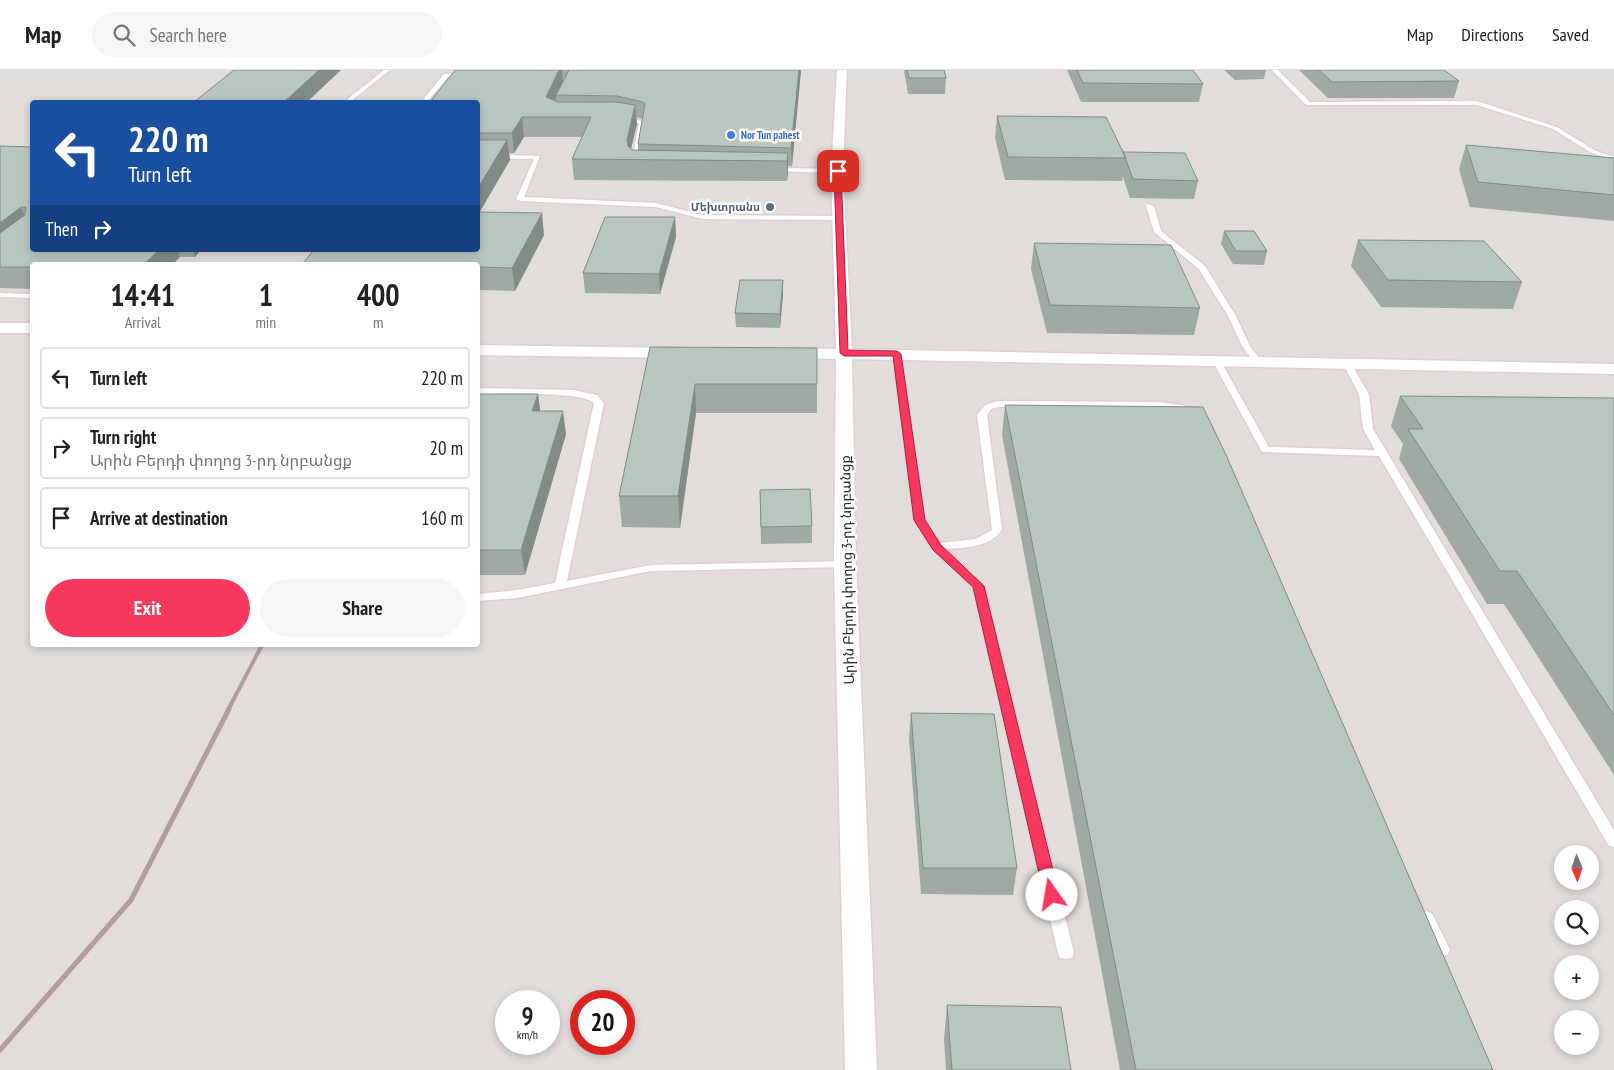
<!DOCTYPE html>
<html lang="en">
<head>
<meta charset="utf-8">
<style>
	:root { --surface:#fff; --page:#f6f6f6; --text:#202124; --muted:#757577; --line:#e0e0e0; --accent:#f93860 }
	body { margin:0; font-family:"PT Sans Narrow","Noto Sans Armenian",sans-serif; background:var(--page); color:var(--text); height:100vh; display:flex; flex-direction:column; font-size:19px; white-space:nowrap }
	* { box-sizing:border-box; margin:0 }
	p { font-size:16px; color:var(--muted) }
	.icon { flex:none; width:28px; height:28px; fill:none; stroke:currentColor; stroke-width:2; stroke-linecap:round; stroke-linejoin:round }
	.map { position:relative; flex:1; overflow:hidden }
	.side { position:absolute; left:30px; top:192px; width:450px; height:385px; display:flex; flex-direction:column; background:var(--surface); border-radius:5px; box-shadow:0 2px 8px #0003 }
	.side>* { flex:none }
	.banner { position:absolute; left:30px; top:30px; width:450px; height:152px; border-radius:5px; box-shadow:0 2px 8px #0003; background:#1a4fa0; color:#fff; overflow:hidden }
	.needle { width:32px; rotate:178deg }
	.buttons { position:absolute; left:1554px; top:775px; display:grid; gap:10px }
	.buttons a { display:grid; place-items:center; width:45px; height:45px; border-radius:50%; background:var(--surface); box-shadow:0 2px 8px #0003; font-size:25px }
	.speed { position:absolute; left:495px; top:920px; display:flex; gap:10px; font-size:25px; font-weight:700; text-align:center }
	.speed>* { display:grid; place-content:center; width:65px; height:65px; border-radius:50%; background:var(--surface); box-shadow:0 2px 8px #0003; line-height:1 }
	.speed small { font-size:12px; font-weight:400 }
	.speed .limit { border:8px solid #d22; background:#fff; color:#111 }
	.pin { position:absolute; display:grid; place-items:center; width:42px; height:42px; color:#fff; margin:-21px; border-radius:10px; box-shadow:0 2px 8px #0006 }
	.me { position:absolute; width:55px; margin:-28px; rotate:347deg; stroke-linejoin:round; filter:drop-shadow(0 0 4px #0008) }
	.turn { display:flex; align-items:center; gap:18px; height:105px; padding:0 15px; font-size:22px }
	.turn .icon { width:65px; height:65px; stroke-width:2.5 }
	.turn b { display:block; font-size:35px; line-height:42px }
	.then { display:flex; align-items:center; height:48px; padding:0 15px; background:#0003; gap:10px; font-size:19px }
	.eta { display:flex; justify-content:space-evenly; align-items:center; height:85px; text-align:center }
	.eta b { font-size:30px; font-weight:800; line-height:35px }
	.action { display:flex; gap:10px; margin-top:auto; padding:10px 15px }
	.action a { flex:1; height:58px; border-radius:30px; background:var(--accent); color:#fff; font-size:20px; font-weight:800; line-height:58px; text-align:center }
	.action a+a { background:var(--page); color:var(--text) }
	ul { padding:0; list-style:none }
	li { display:flex; align-items:center; gap:15px; height:62px; margin:0 10px 8px; padding:0 5px; border:2px solid var(--line); border-radius:5px }
	li div { flex:1 }
	li b { display:block; font-size:19px }
	li em { font-style:normal }
	header { display:flex; align-items:center; gap:30px; box-sizing:border-box; height:70px; padding:0 25px; background:var(--surface); border-bottom:1px solid var(--line) }
	header strong { font-size:24px }
	nav { display:flex; gap:28px; margin-inline-start:auto; font-size:18px }
	.search { width:350px; height:45px; background:var(--page); display:flex; align-items:center; gap:12px; box-sizing:border-box; padding:0 18px; border-radius:28px; color:var(--muted); font-size:19px }
	.map>svg:first-child { display:block }
	.industrial { fill:#e2dcda; fill-rule:evenodd }
	.lines { fill:none; stroke-linecap:round; stroke-linejoin:round }
	.lane-casing { stroke:#e1ced2; stroke-width:3 }
	.street-casing { stroke:#e1ced2; stroke-width:3 }
	.lane { fill:#fff; fill-rule:evenodd }
	.street { fill:#fff; fill-rule:evenodd }
	.rail-far1 { stroke:#b29ca0; stroke-width:4 }
	.rail { stroke:#b29ca0; stroke-width:5 }
	.wall { fill:#9faaa5; fill-rule:evenodd }
	.shaded-wall { fill:#828b86 }
	.building { fill:#b9c6c0; stroke:#828b86 }
	.route { fill:#f93860; stroke:#a2243e }
	.shop-dot { fill:#3f7fe0; stroke:#fff; stroke-width:2 }
	.service-dot { fill:#5c6f8a; stroke:#fff; stroke-width:2 }
	.labels { text-anchor:middle; dominant-baseline:central; stroke-width:5; stroke-linejoin:round; paint-order:stroke }
	.far-shop-label { font-size:11px; font-weight:bold; fill:#366cbe; stroke:#fff; text-anchor:start }
	.far-service-label { font-size:11px; font-weight:bold; fill:#4e5e75; stroke:#fff; text-anchor:end }
	.street-label { font-size:14px; fill:#282828; stroke:#fff }
</style>
</head>
<body>
<header>
<strong>Map</strong>
<div class="search"><svg class="icon" aria-label="search" viewBox="0 0 24 24"><circle cx="10" cy="10" r="6"/><path d="M15 15l6 6"/></svg>Search here</div>
<nav><a>Map</a><a>Directions</a><a>Saved</a></nav>
</header>
<div class="map">
<svg width="1614" height="1000" viewBox="0 0 1614 1000">
	<rect width="100%" height="100%" fill="#d9eae3"/>
	<path class="industrial" d="M0,0H1614V1000H0ZM32,32H478V180H32ZM32,195H478V575H32ZM1562,784H1590V811H1562ZM1562,839H1590V866H1562ZM1562,894H1590V921H1562ZM506,931H549V974H506ZM581,931H624V974H581ZM1562,949H1590V976H1562Z"/>
	<g class="lines">
		<defs>
			<path id="lane" d="M384,0H390L350,32H344Z
				M1272,0H1278L1310,32L1477,31L1557,57L1594,80L1614,87V91L1590,82L1553,59L1477,35H1306Z
				M465,3L467,6L448,7L427,32H421L444,4Z
				M622,46L645,52L636,96L631,95L639,53L620,49L619,48Z
				M478,84L540,86L524,127L656,133L703,145L839,146L843,148L839,150L703,149L656,137L520,131L516,129L534,89L478,88Z
				M774,98L837,99L840,101L837,103L772,101V99Z
				M1147,134L1154,136L1161,161L1205,196L1236,246L1250,276L1263,293L1262,295H1256L1242,276L1228,246L1199,199L1154,162L1146,136Z
				M0,223L32,224V228L0,227Z
				M897,281L901,284L924,450L940,473L976,469L992,460L977,345L985,335L997,331L1159,332L1182,335L1195,341L1190,344L1159,338L998,337L991,339L987,345L1002,460C990,477 966,478 946,479L984,516L1074,883L1072,888L1066,889L1060,888L1058,883L973,517L933,479L914,450L893,284Z
				M1217,289L1221,292L1269,377L1375,380L1363,359L1359,324L1343,294L1347,291L1350,292L1369,324L1373,359L1614,760V777L1609,776L1379,386L1262,382L1213,292Z
				M478,318L573,320L597,325L604,333L567,511L651,495L845,491L851,494L845,497L651,501L517,528L478,531V524L517,520L555,513L594,333C585,321 498,324 478,324Z
				M1426,841L1431,843L1434,847L1450,880L1447,885L1442,886L1437,885L1434,880L1418,847L1421,843Z"/>
			<path id="street" d="M837,0H847L843,101L852,279L1614,294V304L852,289L856,494L877,1000H845L834,494L836,289L789,288L783,287L781,283L783,279L789,278L836,279L831,101Z
				M0,253H32V263H0Z
				M478,275L676,278L682,279L684,283L682,287L676,288L478,285Z"/>
		</defs>
		<use href="#lane" class="lane-casing"/>
		<use href="#street" class="street-casing"/>
		<use href="#lane" class="lane"/>
		<use href="#street" class="street"/>
		<path class="rail-far1" d="M228,640L262,575"/>
		<path class="rail" d="M0,980L131,830L229,639"/>
	</g>
	<path class="wall" d="M455,0H801L792,96H788L787,111L574,110L572,89L582,67H524L514,83H509L510,90L479,142L544,165L515,221L478,220V195H302V194L478,180V32ZM636,47L642,49L638,74V80H632L631,79L637,54Z
		M904,0H944L946,8L945,24H908Z
		M1067,0H1193L1203,14L1199,32H1081Z
		M1224,0H1266L1264,9L1235,10Z
		M1299,0H1444L1459,11L1454,28H1328Z
		M997,46L1123,82L1198,111L1194,129L1130,128L1123,107L1122,111L1005,110L995,68Z
		M1466,75L1614,88V151L1470,137L1459,99Z
		M0,76L32,77V180H201L195,187H180L32,195V219L0,218Z
		M675,147L676,167L660,224L585,223L583,203Z
		M1224,161L1267,181L1264,195L1233,194L1221,174Z
		M1358,170L1522,212L1513,239L1381,237L1351,196Z
		M1034,173L1200,238L1194,265L1047,263L1031,199Z
		M783,210V224L780,258L736,257L735,243Z
		M650,277L817,278V343H696L680,458L622,457L619,426Z
		M478,324H538L540,341L566,364L525,505H478Z
		M1400,326L1614,328V705L1504,534H1487L1399,389L1403,374L1391,356Z
		M1005,335L1493,1000H1120L1002,365Z
		M760,420L812,456V473L761,474Z
		M911,643L1017,798L1013,825L921,824L909,669Z
		M947,935L1071,1000H946L944,969Z"/>
	<path class="shaded-wall" d="M319,0H341L307,32H284Z
		M559,0H562L563,14L556,25V29L548,46L546,27Z
		M799,0H801L792,96L791,78Z
		M635,35L637,54L628,91L627,70Z
		M522,47L524,67L514,83L512,63Z
		M507,70L510,90L478,145V118Z
		M788,83V104L787,111V91Z
		M21,137L29,157L0,180V153Z
		M542,143L544,165L515,221L512,198Z
		M675,147L676,167L660,224L659,204Z
		M159,180H178L180,187L172,195H143Z
		M193,180H201L195,187Z
		M783,210V224L780,258V244Z
		M695,314L696,343L680,458L678,426Z
		M538,324L541,347L532,341Z
		M563,341L566,364L525,505L521,480Z"/>
	<path class="building" d="M234,0H319L284,32H194Z
		M455,0H559L546,27L558,32H616L635,35L627,70L628,76L632,80L788,83L787,91L572,89L591,47H522L512,63H478V32H430Z
		M569,0H799L791,78L638,74L645,34L643,32L617,26L556,25Z
		M907,0H944L946,8H909Z
		M1077,0H1193L1203,14L1083,13Z
		M1319,0H1444L1459,11L1332,12Z
		M997,46L1106,47L1126,88L1008,87Z
		M478,70H507L478,118Z
		M1466,75L1614,88V125L1478,112Z
		M0,76L32,77V180H159L143,195H32V197H0V163L25,145L26,137H21L0,153Z
		M1123,82L1185,83L1198,111L1133,109Z
		M478,142L542,143L512,198L478,197V195H371L302,194L314,180H478Z
		M605,147H675L659,204L583,203Z
		M1224,161H1254L1267,181H1236Z
		M1358,170L1484,171L1522,212L1388,210Z
		M1034,173L1171,175L1200,238L1050,235Z
		M740,210H783L780,244L735,243Z
		M650,277L817,278V314H695L678,426H619Z
		M478,324H538L532,341H563L521,480H478Z
		M1400,326L1614,328V645L1517,501H1500L1408,359H1423Z
		M1005,335L1203,337L1227,387L1493,1000H1136Z
		M810,419L812,456L761,457L760,420Z
		M911,643L994,644L1017,798H923Z
		M947,935L1061,937L1071,1000H952Z"/>
	<path class="route" d="M838,99L841,101L848,280L897,281L901,284L925,450L941,475L984,516L1059,825L1057,829L1052,831L1047,829L1044,825L973,517L933,480L914,450L893,286H844L840,283L834,101Z"/>
	<circle class="shop-dot" cx="731" cy="65" r="5"/>
	<circle class="service-dot" cx="770" cy="137" r="5"/>
	<g class="labels">
		<g class="far-shop-label">
			<text x="741" y="65">Nor Tun pahest</text>
		</g>
		<g class="far-service-label">
			<text x="760" y="137">Մեխտրանս</text>
		</g>
		<g class="street-label">
			<text transform="translate(847 500) rotate(-91)">Արին Բերդի փողոց 3-րդ նրբանցք</text>
		</g>
	</g>
</svg>
<div class="buttons">
<a><svg class="needle" viewBox="-14 -14 28 28"><path d="M0-13l5 13h-10z" fill="#e53935"/><path d="M0 13l5-13h-10z" fill="#757577"/></svg></a>
<a><svg class="icon" aria-label="search" viewBox="0 0 24 24"><circle cx="10" cy="10" r="6"/><path d="M15 15l6 6"/></svg></a>
<a>+</a>
<a>−</a>
</div>
<div class="speed"><div>9<small>km/h</small></div><div class="limit">20</div></div>
<div class="pin" style="left:838px;top:101px;background:#d93025"><svg class="icon" aria-label="arrive" viewBox="0 0 24 24"><path d="M6 21V4h12l-3 4 3 4H6"/></svg></div>
<svg class="me" style="left:1052px;top:825px" viewBox="-20 -20 40 40"><circle r="19" fill="#fff"/><path d="M0-13L10 11 0 6-10 11z" fill="#f93860"/></svg>
<div class="banner">
<div class="turn"><svg class="icon" aria-label="left" viewBox="0 0 24 24"><path d="M17 20v-9H6M10 6l-5 5 5 5"/></svg><div><b>220 m</b>Turn left</div></div>
<div class="then">Then<svg class="icon" aria-label="right" viewBox="0 0 24 24"><path d="M7 20v-9h11M14 6l5 5-5 5"/></svg></div>
</div>
<section class="side">
<div class="eta">
<div><b>14:41</b><p>Arrival</p></div>
<div><b>1</b><p>min</p></div>
<div><b>400</b><p>m</p></div>
</div>
<ul>
<li><svg class="icon" aria-label="left" viewBox="0 0 24 24"><path d="M17 20v-9H6M10 6l-5 5 5 5"/></svg><div><b>Turn left</b></div><em>220 m</em></li>
<li><svg class="icon" aria-label="right" viewBox="0 0 24 24"><path d="M7 20v-9h11M14 6l5 5-5 5"/></svg><div><b>Turn right</b><p>Արին Բերդի փողոց 3-րդ նրբանցք</p></div><em>20 m</em></li>
<li><svg class="icon" aria-label="arrive" viewBox="0 0 24 24"><path d="M6 21V4h12l-3 4 3 4H6"/></svg><div><b>Arrive at destination</b></div><em>160 m</em></li>
</ul>
<div class="action"><a>Exit</a><a>Share</a></div>
</section>
</div>
</body>
</html>
